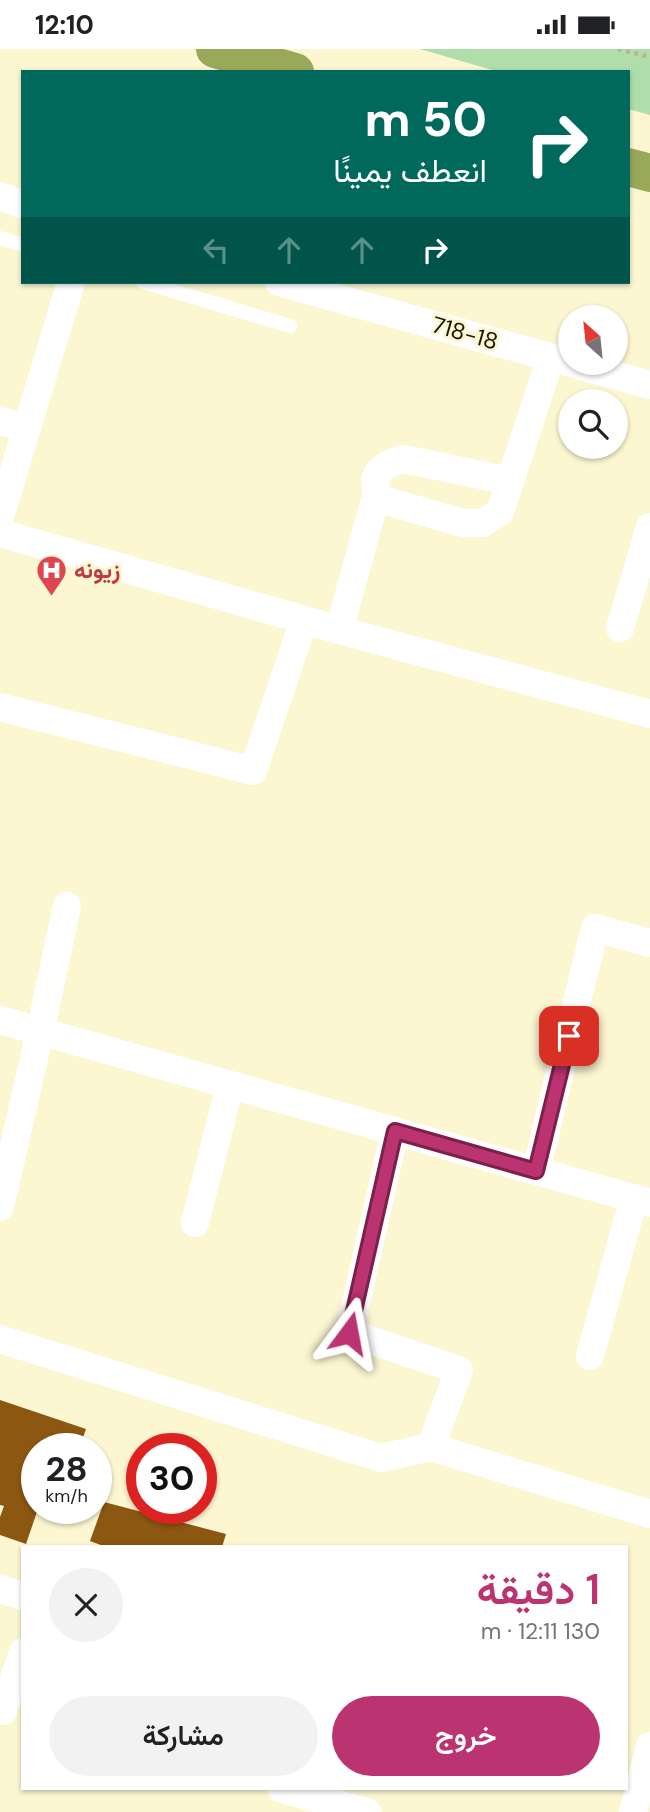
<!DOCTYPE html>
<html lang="ar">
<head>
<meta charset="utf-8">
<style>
	:root { --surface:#fff; --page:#f2f2f2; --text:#202124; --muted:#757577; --accent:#bc3371 }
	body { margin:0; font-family:"DM Sans",Vazirmatn,sans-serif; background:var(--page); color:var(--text); direction:rtl; height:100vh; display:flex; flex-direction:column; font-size:26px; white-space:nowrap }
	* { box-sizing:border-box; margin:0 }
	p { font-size:23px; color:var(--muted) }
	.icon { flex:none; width:38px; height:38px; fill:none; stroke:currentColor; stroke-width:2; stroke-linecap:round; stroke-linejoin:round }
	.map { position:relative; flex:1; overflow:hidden; direction:ltr }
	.side { position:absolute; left:21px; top:1496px; width:607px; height:245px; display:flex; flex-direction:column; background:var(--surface); border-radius:0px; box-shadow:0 2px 5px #0004; direction:rtl }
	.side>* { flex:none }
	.guide { position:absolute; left:21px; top:21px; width:609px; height:214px; border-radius:0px; box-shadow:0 2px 5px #0004; direction:rtl; background:#00695c; color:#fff; overflow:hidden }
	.needle { width:46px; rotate:333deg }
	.fabs { position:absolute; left:558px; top:256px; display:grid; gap:14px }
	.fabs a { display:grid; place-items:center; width:70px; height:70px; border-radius:50%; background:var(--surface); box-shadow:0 2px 5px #0004; font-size:35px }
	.speed { position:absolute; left:21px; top:1384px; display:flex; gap:14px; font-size:35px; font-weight:700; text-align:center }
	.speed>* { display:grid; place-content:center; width:91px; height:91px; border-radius:50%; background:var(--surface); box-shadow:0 2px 5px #0004; line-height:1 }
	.speed small { font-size:18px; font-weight:400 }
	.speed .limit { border:10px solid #d22; background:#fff; color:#111 }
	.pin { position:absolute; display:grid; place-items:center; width:60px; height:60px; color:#fff; margin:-30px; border-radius:14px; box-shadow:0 4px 10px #0006 }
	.me { position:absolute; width:77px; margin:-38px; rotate:13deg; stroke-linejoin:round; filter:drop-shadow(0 0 5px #0008) }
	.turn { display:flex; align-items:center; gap:24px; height:147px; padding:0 28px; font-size:32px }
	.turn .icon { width:91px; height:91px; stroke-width:2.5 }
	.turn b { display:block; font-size:49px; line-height:60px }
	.lanes { display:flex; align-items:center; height:66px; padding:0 28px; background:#0003; justify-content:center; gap:35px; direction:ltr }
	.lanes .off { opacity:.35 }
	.round { display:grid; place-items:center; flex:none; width:74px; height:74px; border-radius:37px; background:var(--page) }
	.summary { display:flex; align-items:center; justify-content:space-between; height:119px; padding:0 28px }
	h1 { font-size:42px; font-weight:600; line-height:52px; color:var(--accent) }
	.button { display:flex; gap:14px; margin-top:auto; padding:14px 28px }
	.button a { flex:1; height:80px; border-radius:42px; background:var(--accent); color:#fff; font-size:28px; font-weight:600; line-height:80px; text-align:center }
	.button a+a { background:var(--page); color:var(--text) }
	.status { display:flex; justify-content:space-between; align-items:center; height:49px; padding:0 35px; background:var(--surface); direction:ltr }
	.status svg { height:19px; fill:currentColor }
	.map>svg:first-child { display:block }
	.green { fill:#b0deaa }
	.building { fill:#8c5711 }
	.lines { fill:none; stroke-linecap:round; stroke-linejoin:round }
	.path { stroke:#b8b295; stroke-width:4.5; stroke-dasharray:3.5 5; stroke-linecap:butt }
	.service { stroke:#fff; stroke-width:14 }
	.minor { stroke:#fff; stroke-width:28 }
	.motorway { stroke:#99a859; stroke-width:38 }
	.route-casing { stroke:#7a2149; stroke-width:18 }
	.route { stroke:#bc3371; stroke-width:12 }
	.labels { text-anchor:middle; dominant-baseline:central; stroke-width:6; stroke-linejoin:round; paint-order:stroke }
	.street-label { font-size:23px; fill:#191609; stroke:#fcf6d1 }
	.health-label { font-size:23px; font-weight:bold; fill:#be3a42; stroke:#fcf6d1; text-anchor:start }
</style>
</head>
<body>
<div class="status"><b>12:10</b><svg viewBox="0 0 49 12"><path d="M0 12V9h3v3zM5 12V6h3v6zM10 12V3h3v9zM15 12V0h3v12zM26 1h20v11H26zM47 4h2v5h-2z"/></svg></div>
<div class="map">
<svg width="650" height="1763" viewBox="0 0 650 1763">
	<rect width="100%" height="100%" fill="#fcf6d1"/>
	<path class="green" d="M420,0H650V66L628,60V23H499Z"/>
	<path class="building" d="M0,1351L86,1380L79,1400H37L38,1460L26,1495L0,1486V1468L4,1457L0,1456Z
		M104,1453L226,1485L222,1498H106L90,1492Z"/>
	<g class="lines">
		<path class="path" d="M618,0L650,8"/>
		<path class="service" d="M0,189L23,196
			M143,233L290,277"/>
		<path class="minor" d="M0,147L23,156
			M279,233L650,336
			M0,372L27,379
			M510,432L404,410C382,415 364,429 383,451L463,474H483L500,463L551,308
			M0,468L71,233
			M0,484L339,581L650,665
			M620,579L650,478
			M339,581L377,444
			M0,658L253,722L304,571
			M0,971L650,1154
			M395,1082L349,1284L459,1321L431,1398
			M536,1122L595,879L650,894
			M0,1158L40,983L67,857
			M195,1174L230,1036
			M0,1290L381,1409L431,1398L650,1465
			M590,1307L634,1149
			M0,1540L23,1547
			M3,1662L23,1603
			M282,1740L367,1763
			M633,1763L650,1697"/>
		<path class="motorway" d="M215,0L295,23
			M628,118L650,124"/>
	</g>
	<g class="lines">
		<defs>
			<path id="route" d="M349,1284L395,1082L536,1122L569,987"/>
		</defs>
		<use href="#route" class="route-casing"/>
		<use href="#route" class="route"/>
	</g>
	<defs>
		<symbol id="hospital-pin" viewBox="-11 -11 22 30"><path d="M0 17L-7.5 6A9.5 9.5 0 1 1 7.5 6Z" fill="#e0444e" stroke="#fcf6d1"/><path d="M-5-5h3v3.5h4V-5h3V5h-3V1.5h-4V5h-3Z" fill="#fff"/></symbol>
	</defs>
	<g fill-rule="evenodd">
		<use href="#hospital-pin" x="34" y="504" width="35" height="47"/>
	</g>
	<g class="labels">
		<g class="street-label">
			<text transform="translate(465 284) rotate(16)">718-18</text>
		</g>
		<g class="health-label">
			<text x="74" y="521">زيونه</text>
		</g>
	</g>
</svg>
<div class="fabs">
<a><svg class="needle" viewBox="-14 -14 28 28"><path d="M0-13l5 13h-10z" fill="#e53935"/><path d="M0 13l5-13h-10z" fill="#757577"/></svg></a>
<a><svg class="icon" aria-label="search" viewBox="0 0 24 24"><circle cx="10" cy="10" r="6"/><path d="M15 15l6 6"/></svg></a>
</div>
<div class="speed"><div>28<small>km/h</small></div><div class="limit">30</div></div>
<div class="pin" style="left:569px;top:987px;background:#d93025"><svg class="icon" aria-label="arrive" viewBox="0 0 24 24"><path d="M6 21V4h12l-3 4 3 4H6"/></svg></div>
<svg class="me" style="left:349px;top:1284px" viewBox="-20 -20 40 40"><path d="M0-17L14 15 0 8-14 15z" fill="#bc3371" stroke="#fff" stroke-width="4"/></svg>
<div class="guide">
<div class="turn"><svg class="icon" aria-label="right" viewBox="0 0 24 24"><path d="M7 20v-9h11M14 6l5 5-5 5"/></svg><div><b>50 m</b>انعطف يمينًا</div></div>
<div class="lanes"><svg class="icon off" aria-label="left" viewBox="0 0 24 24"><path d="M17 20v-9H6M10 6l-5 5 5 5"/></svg><svg class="icon off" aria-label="ahead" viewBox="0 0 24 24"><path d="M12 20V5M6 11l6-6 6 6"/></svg><svg class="icon off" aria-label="ahead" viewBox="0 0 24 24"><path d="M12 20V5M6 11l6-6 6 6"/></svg><svg class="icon" aria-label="right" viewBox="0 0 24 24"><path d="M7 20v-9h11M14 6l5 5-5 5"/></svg></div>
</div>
<section class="side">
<div class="summary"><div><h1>1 دقيقة</h1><p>130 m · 12:11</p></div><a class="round"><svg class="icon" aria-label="close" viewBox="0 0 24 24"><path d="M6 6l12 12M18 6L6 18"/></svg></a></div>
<div class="button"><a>خروج</a><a>مشاركة</a></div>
</section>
</div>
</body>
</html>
